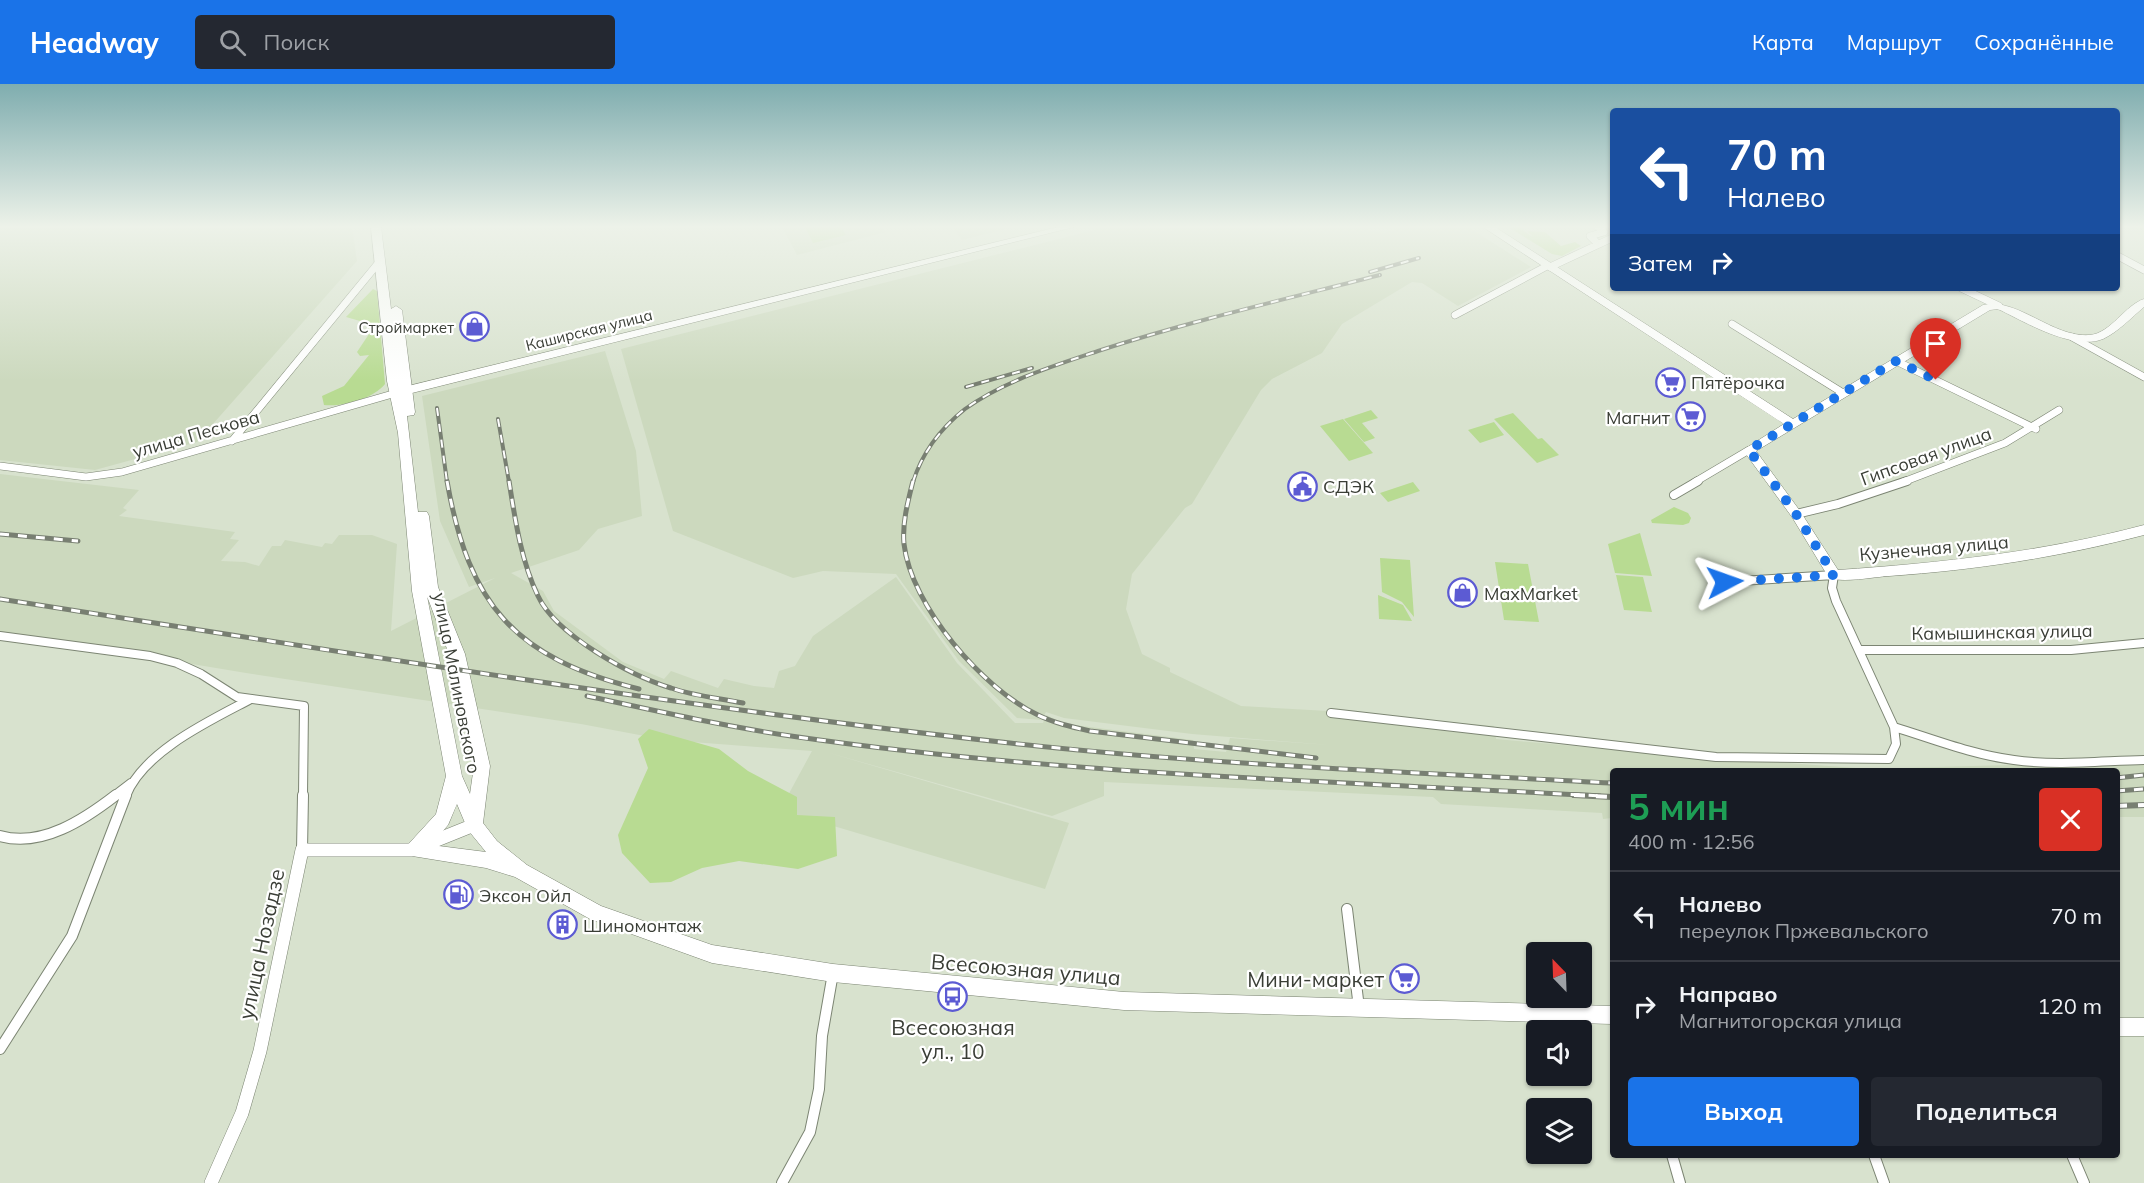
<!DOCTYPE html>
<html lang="ru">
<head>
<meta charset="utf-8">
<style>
	:root { --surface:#171b24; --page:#242831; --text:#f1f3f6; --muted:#9ea1a6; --line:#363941; --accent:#1a73e8 }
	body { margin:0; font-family:Mulish,sans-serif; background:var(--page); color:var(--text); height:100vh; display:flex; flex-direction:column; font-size:22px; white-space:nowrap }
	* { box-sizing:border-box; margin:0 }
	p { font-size:20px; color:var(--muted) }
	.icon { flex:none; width:33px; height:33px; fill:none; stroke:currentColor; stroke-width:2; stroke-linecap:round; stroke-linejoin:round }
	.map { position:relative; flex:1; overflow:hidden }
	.sheet { position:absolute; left:1610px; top:684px; width:510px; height:390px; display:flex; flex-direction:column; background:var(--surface); border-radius:6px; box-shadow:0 2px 4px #0004 }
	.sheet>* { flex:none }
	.top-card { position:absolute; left:1610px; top:24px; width:510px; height:183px; border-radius:6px; box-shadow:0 2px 4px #0004; background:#1a4fa0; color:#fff; overflow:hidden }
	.needle { width:39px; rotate:337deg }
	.buttons { position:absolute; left:1526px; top:858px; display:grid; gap:12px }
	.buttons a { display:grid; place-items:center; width:66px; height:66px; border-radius:6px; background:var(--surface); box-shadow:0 2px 4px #0004; font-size:30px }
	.pin { position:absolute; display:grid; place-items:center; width:51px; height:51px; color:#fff; margin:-62px -26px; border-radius:50% 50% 50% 0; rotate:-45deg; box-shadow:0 0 6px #0007 }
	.pin .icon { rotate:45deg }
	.me { position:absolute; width:66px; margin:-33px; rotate:86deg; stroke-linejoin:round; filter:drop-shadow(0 0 4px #0008) }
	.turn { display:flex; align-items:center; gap:21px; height:126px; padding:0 18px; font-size:27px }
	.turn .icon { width:78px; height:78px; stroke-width:2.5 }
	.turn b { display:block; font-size:42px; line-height:51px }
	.then { display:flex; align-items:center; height:57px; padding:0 18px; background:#0003; gap:12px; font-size:22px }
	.round { display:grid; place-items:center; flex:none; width:63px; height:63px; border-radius:6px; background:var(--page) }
	.overview { display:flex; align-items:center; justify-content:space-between; height:102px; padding:0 18px }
	h1 { font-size:36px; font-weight:700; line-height:45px; color:#1e9e55 }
	.cta { display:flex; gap:12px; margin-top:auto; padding:12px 18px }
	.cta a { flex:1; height:69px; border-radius:6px; background:var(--accent); color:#fff; font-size:24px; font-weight:700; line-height:69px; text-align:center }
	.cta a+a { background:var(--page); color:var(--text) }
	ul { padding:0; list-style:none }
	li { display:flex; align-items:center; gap:18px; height:90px; padding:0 18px; border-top:2px solid var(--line) }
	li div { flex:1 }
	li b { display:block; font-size:22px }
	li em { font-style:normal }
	header { display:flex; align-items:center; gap:36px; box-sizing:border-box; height:84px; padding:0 30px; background:var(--accent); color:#fff }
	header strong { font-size:28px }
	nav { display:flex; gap:33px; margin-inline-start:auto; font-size:21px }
	.search { width:420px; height:54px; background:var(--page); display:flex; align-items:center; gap:15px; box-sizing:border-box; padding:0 21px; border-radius:6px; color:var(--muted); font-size:22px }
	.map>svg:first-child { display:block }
	.built { fill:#ccd9be }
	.green { fill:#b8db92 }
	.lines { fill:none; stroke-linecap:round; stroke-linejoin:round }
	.minor-far2-casing { stroke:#7c8573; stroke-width:8 }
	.minor-far1-casing { stroke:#7c8573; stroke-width:10 }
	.minor-casing { stroke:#7c8573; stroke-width:12 }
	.tertiary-casing { stroke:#7c8573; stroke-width:14 }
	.primary-casing { stroke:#7c8573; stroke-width:1 }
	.trunk-casing { stroke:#7c8573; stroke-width:1 }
	.minor-far2 { stroke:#fff; stroke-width:7 }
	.minor-far1 { stroke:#fff; stroke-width:8 }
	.minor { stroke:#fff; stroke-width:10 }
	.tertiary { stroke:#fff; stroke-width:13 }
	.primary { fill:#fff; fill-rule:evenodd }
	.trunk { fill:#fff; fill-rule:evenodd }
	.rail-far2-casing { stroke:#787f72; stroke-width:4 }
	.rail-far1-casing { stroke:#787f72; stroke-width:5 }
	.rail-casing { stroke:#787f72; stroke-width:6 }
	.rail-far2 { stroke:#fff; stroke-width:2; stroke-dasharray:8; stroke-linecap:butt }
	.rail-far1 { stroke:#fff; stroke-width:3; stroke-dasharray:9; stroke-linecap:butt }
	.rail { stroke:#fff; stroke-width:4; stroke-dasharray:11; stroke-linecap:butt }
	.route { stroke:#1a73e8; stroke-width:10; stroke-dasharray:0 18 }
	.labels { text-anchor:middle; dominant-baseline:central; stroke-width:4.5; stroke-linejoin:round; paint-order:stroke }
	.far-poi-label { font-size:15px; fill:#3a3e36; stroke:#fff; text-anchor:end }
	.far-street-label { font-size:15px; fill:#3a3e36; stroke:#fff }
	.poi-label { font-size:18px; fill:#3a3e36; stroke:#fff; text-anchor:start }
	.street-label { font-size:18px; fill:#3a3e36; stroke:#fff }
	.near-street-label { font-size:21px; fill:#3a3e36; stroke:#fff }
	.near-poi-label { font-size:21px; fill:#3a3e36; stroke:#fff; text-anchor:end }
</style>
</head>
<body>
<header>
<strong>Headway</strong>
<div class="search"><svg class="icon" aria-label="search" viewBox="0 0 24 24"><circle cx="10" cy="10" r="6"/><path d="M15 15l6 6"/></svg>Поиск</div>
<nav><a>Карта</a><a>Маршрут</a><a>Сохранённые</a></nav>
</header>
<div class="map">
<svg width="2144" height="1099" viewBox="0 0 2144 1099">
	<rect width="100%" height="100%" fill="#d8e2ce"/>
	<path class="built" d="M0,143H352L357,177L197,358L95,386L0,376Z
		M782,143H882L886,148L797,171Z
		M953,143H1014L962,156Z
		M1106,143H1365L1371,147L1384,149L1400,143H1468L1531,183L1458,222L1422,199L1412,198L1342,240L1322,269L1272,295L1261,306L1192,420L1185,424L1132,490L1126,525L1142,570L1170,584V588L1241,622L1328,627L1494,642L1496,655L1629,667L1869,685L2144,677V733H2117L2116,687H1612V734L1603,735L1602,729L1441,720L1433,713L1104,698V712L1052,732L826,668L1069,739L1045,805L780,726L812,667L666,656L581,640L246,589L0,548V390L139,406L123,424L127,426L119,432L235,448L230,455L239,456L221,477L245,478L259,482L272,462H281L285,456L322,463L325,459L332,460L339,451H372L397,460L391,547L495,494L469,503L440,437L422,312L605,267L636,367L642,432L598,445L579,466L511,489L543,507L554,527L623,578L664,595L671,587L718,604L724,595L754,602L774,604L779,587L795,582L813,552L896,493L957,579L1015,639H1043L1046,631L1066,640L1193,656L1194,665L1226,668L1230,654L1330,661L1192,650L1064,634L1046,628L1042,636L1017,634L959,577L896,490L823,487L793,494L673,447L621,265Z"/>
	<path class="green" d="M805,143H841L846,151L813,159Z
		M1508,143H1519L1534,154L1527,147L1545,148L1561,162L1575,158L1581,162L1562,172L1552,170Z
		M373,205L377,207L385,300C373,315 342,323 324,321L322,312L344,302L369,271L360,272L357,268L369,250L367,239L346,233Z
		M1371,326L1378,334L1362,339L1375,354L1364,358L1344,335Z
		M1513,329L1538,355L1542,354L1559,371L1537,379L1494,335Z
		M1343,335L1373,369L1349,377L1320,342Z
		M1494,338L1504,351L1480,359L1468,346Z
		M1413,398L1420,407L1388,418L1380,409Z
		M1674,423L1688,429L1691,434L1689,439L1683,441L1652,439L1651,436Z
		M1640,449L1652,492L1615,489L1608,460Z
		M1380,474L1410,476L1414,533L1402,518L1382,508Z
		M1495,478L1528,480L1539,538L1504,536Z
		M1616,491L1643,493L1652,528L1624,526Z
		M1378,511L1403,521L1412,537L1379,535Z
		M649,645L719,665L748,687L797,713V731L835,733L837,772L798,785L739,777L702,784L671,798L650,799L622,769L618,751L648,684L638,655Z"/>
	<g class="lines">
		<defs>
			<path id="minor-far2" d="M1598,143L1604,148L1590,152L1598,160
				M2116,171L2144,186
				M1550,183L1612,154
				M1961,204L1999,222
				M1455,231L1547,182
				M1732,240L1843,309
				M2072,253L2144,293
				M1896,277L2036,345
				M232,357L380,177
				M0,382L86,393L122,388L396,309
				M1695,398L1749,366
				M1903,398L2005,359L2059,326"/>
			<path id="minor-far1" d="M1674,411L1698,397
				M1796,430L1838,420L1907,397
				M0,552L150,572L177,579L201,590L237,613L304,622L303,712
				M1860,566H2071L2144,559
				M1331,629L1716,673L1889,675L1896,660L1894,643L1836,517L1832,504L1834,491L1725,498
				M1894,643C1933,655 1973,671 2014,676C2057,682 2101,677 2144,676
				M114,712L131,699
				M126,712C143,668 209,637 249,616"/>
			<path id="minor" d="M0,752C42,764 85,735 116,711
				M302,766L303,711
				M1347,825L1359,924
				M0,965L72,852L126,711
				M1672,1071L1680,1099
				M1874,1071L1884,1099
				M2072,1071L2084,1099
				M782,1099L810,1048L819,1005L822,952L833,889"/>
			<path id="tertiary" d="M211,1099L242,1029L260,967L302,766H412L474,741"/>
			<path id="primary" d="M1058,143H1074L396,313L390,309L396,305Z
				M1483,143H1495L1793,335L1983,221C2018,213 2052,254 2090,251C2111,249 2125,221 2144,215V223C2132,233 2118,248 2103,255C2073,267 2025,238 1998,225L1990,226L1756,367L1800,427L1838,486C1941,479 2043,468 2144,441V451C2060,473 1976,486 1889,492C1873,493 1844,499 1829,494L1792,433L1743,366L1784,340Z"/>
			<path id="trunk" d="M371,143H381L391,225L396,222L402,226L415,328L414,331L407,332L418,428H427L429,432L438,503L465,570L490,682L483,739L497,757L527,781L601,822L712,861L833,880L1124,908L1612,922V940L1124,926L833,898L712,879L590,835L515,793L486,784L406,771L403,766L436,730L446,692L412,507L398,349L387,297ZM427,512L449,570L468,648L474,682L470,710L462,692ZM457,720L468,746L486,768L431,761L448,741Z
				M2116,934H2144V952H2116Z"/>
		</defs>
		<use href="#minor-far2" class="minor-far2-casing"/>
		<use href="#minor-far1" class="minor-far1-casing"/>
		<use href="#minor" class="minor-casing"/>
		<use href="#tertiary" class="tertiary-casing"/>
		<use href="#primary" class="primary-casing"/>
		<use href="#trunk" class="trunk-casing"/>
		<use href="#minor-far2" class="minor-far2"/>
		<use href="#minor-far1" class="minor-far1"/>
		<use href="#minor" class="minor"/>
		<use href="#tertiary" class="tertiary"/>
		<use href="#primary" class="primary"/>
		<use href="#trunk" class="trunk"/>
		<defs>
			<path id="rail-far2" d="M1370,188L1419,174
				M966,303L1032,284
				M437,324L447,398
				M498,335L509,398
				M913,398C922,369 941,344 965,325C1004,297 1053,282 1098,267C1191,237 1286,215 1380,191"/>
			<path id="rail-far1" d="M447,397C469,522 515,574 639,605
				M509,397C515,435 521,477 538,512C556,551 631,592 671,604C694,612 719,614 743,619
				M913,397C908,417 902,439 904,460C911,522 983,605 1038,631C1054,639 1072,643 1090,647L1316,674
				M0,450L78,457
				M0,515C336,567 672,622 1010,659C1210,681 1411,688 1612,699
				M587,612C657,627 727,643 798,653C1063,691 1333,697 1600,712
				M2116,694L2144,691
				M2116,707L2144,705"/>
			<path id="rail" d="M1574,711L1612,713
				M2116,722L2144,721"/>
		</defs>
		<use href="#rail-far2" class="rail-far2-casing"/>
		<use href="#rail-far1" class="rail-far1-casing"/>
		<use href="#rail" class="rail-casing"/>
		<use href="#rail-far2" class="rail-far2"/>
		<use href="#rail-far1" class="rail-far1"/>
		<use href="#rail" class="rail"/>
	</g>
	<linearGradient id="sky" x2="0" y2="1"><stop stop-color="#7fadaf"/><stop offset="0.48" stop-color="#edf2e9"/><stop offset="1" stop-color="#edf2e9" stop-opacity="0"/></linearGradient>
	<rect width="2144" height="297" fill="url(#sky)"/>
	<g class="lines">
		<path class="route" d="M1725,498L1834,491L1796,430L1749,366L1896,277L1936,296"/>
	</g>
	<defs>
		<symbol id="shop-ring" viewBox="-11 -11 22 22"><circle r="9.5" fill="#fff" stroke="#5c5bd3" stroke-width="1.5"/><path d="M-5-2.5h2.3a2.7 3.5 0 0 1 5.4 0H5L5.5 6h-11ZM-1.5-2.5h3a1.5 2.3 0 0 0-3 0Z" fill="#5c5bd3"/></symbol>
		<symbol id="supermarket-ring" viewBox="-11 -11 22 22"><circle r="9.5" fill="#fff" stroke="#5c5bd3" stroke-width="1.5"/><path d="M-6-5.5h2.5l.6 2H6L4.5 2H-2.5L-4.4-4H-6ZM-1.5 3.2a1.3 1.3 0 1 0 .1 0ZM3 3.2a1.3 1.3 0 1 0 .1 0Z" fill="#5c5bd3"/></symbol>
		<symbol id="civic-ring" viewBox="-11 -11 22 22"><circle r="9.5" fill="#fff" stroke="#5c5bd3" stroke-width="1.5"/><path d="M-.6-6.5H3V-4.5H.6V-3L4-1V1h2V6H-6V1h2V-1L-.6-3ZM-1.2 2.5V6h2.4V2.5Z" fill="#5c5bd3"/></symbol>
		<symbol id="fuel-ring" viewBox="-11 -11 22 22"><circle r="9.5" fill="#fff" stroke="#5c5bd3" stroke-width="1.5"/><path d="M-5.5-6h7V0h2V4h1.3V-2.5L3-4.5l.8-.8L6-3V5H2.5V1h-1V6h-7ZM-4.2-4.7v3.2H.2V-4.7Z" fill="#5c5bd3"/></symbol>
		<symbol id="building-ring" viewBox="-11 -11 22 22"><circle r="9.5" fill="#fff" stroke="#5c5bd3" stroke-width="1.5"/><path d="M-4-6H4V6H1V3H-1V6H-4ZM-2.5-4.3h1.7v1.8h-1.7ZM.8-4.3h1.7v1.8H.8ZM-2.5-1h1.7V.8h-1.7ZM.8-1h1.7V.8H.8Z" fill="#5c5bd3"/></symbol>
		<symbol id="bus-ring" viewBox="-11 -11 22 22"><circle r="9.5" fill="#fff" stroke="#5c5bd3" stroke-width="1.5"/><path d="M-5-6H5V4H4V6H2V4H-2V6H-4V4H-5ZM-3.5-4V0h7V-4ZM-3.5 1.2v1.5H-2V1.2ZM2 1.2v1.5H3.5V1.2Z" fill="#5c5bd3"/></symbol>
	</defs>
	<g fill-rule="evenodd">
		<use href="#shop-ring" x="458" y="226" width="33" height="33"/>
		<use href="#supermarket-ring" x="1654" y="282" width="33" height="33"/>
		<use href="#supermarket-ring" x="1674" y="316" width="33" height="33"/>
		<use href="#civic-ring" x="1286" y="386" width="33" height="33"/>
		<use href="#shop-ring" x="1446" y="492" width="33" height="33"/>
		<use href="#fuel-ring" x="442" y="794" width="33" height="33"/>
		<use href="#building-ring" x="546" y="824" width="33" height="33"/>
		<use href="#supermarket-ring" x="1388" y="878" width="33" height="33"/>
		<use href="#bus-ring" x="936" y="896" width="33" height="33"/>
	</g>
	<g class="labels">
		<g class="far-poi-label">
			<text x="454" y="243">Строймаркет</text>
		</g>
		<g class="far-street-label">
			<text transform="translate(589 246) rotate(-14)">Каширская улица</text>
		</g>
		<g class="poi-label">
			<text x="1691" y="298">Пятёрочка</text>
			<text x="1670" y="333" text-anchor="end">Магнит</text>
			<text x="1323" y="402">СДЭК</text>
			<text x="1484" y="509">MaxMarket</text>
			<text x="479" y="811">Эксон Ойл</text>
			<text x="583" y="841">Шиномонтаж</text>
		</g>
		<g class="street-label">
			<text transform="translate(196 350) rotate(-16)">улица Пескова</text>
			<text transform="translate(1926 372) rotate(-20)">Гипсовая улица</text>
			<text transform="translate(1934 464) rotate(-5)">Кузнечная улица</text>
			<text transform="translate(2002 548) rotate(-1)">Камышинская улица</text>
			<text transform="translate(457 599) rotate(79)">улица Малиновского</text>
		</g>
		<g class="near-street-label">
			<text transform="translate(261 860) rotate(-78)">улица Нозадзе</text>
			<text transform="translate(1026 885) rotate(5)">Всесоюзная улица</text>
		</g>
		<g class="near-poi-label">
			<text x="1384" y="895">Мини-маркет</text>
			<text x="953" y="943" text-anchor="middle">Всесоюзная<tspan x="953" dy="24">ул., 10</tspan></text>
		</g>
	</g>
</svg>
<div class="buttons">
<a><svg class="needle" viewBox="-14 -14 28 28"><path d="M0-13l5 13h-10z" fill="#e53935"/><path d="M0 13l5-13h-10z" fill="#9ea1a6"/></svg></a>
<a><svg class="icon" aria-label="sound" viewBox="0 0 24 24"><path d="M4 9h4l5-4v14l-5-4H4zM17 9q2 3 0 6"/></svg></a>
<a><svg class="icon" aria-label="layers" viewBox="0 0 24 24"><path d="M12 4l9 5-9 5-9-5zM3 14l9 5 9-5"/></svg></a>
</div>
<div class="pin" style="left:1936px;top:296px;background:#d93025"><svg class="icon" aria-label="arrive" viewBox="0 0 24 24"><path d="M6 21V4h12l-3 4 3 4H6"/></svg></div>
<svg class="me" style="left:1725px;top:498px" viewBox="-20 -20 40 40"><path d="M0-17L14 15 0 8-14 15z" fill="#1a73e8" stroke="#fff" stroke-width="4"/></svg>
<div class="top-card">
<div class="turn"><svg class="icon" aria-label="left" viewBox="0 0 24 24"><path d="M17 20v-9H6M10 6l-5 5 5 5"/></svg><div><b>70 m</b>Налево</div></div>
<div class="then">Затем<svg class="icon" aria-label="right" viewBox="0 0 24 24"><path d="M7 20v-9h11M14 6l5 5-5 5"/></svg></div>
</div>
<section class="sheet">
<div class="overview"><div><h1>5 мин</h1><p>400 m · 12:56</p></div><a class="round" style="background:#d93025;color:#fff"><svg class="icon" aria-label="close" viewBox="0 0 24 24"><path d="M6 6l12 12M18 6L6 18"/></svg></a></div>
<ul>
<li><svg class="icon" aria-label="left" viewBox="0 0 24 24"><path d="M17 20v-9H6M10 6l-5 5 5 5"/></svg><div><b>Налево</b><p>переулок Пржевальского</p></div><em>70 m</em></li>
<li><svg class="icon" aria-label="right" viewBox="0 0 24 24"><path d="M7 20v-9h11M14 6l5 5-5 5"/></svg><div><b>Направо</b><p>Магнитогорская улица</p></div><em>120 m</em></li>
</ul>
<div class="cta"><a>Выход</a><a>Поделиться</a></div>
</section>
</div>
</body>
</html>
